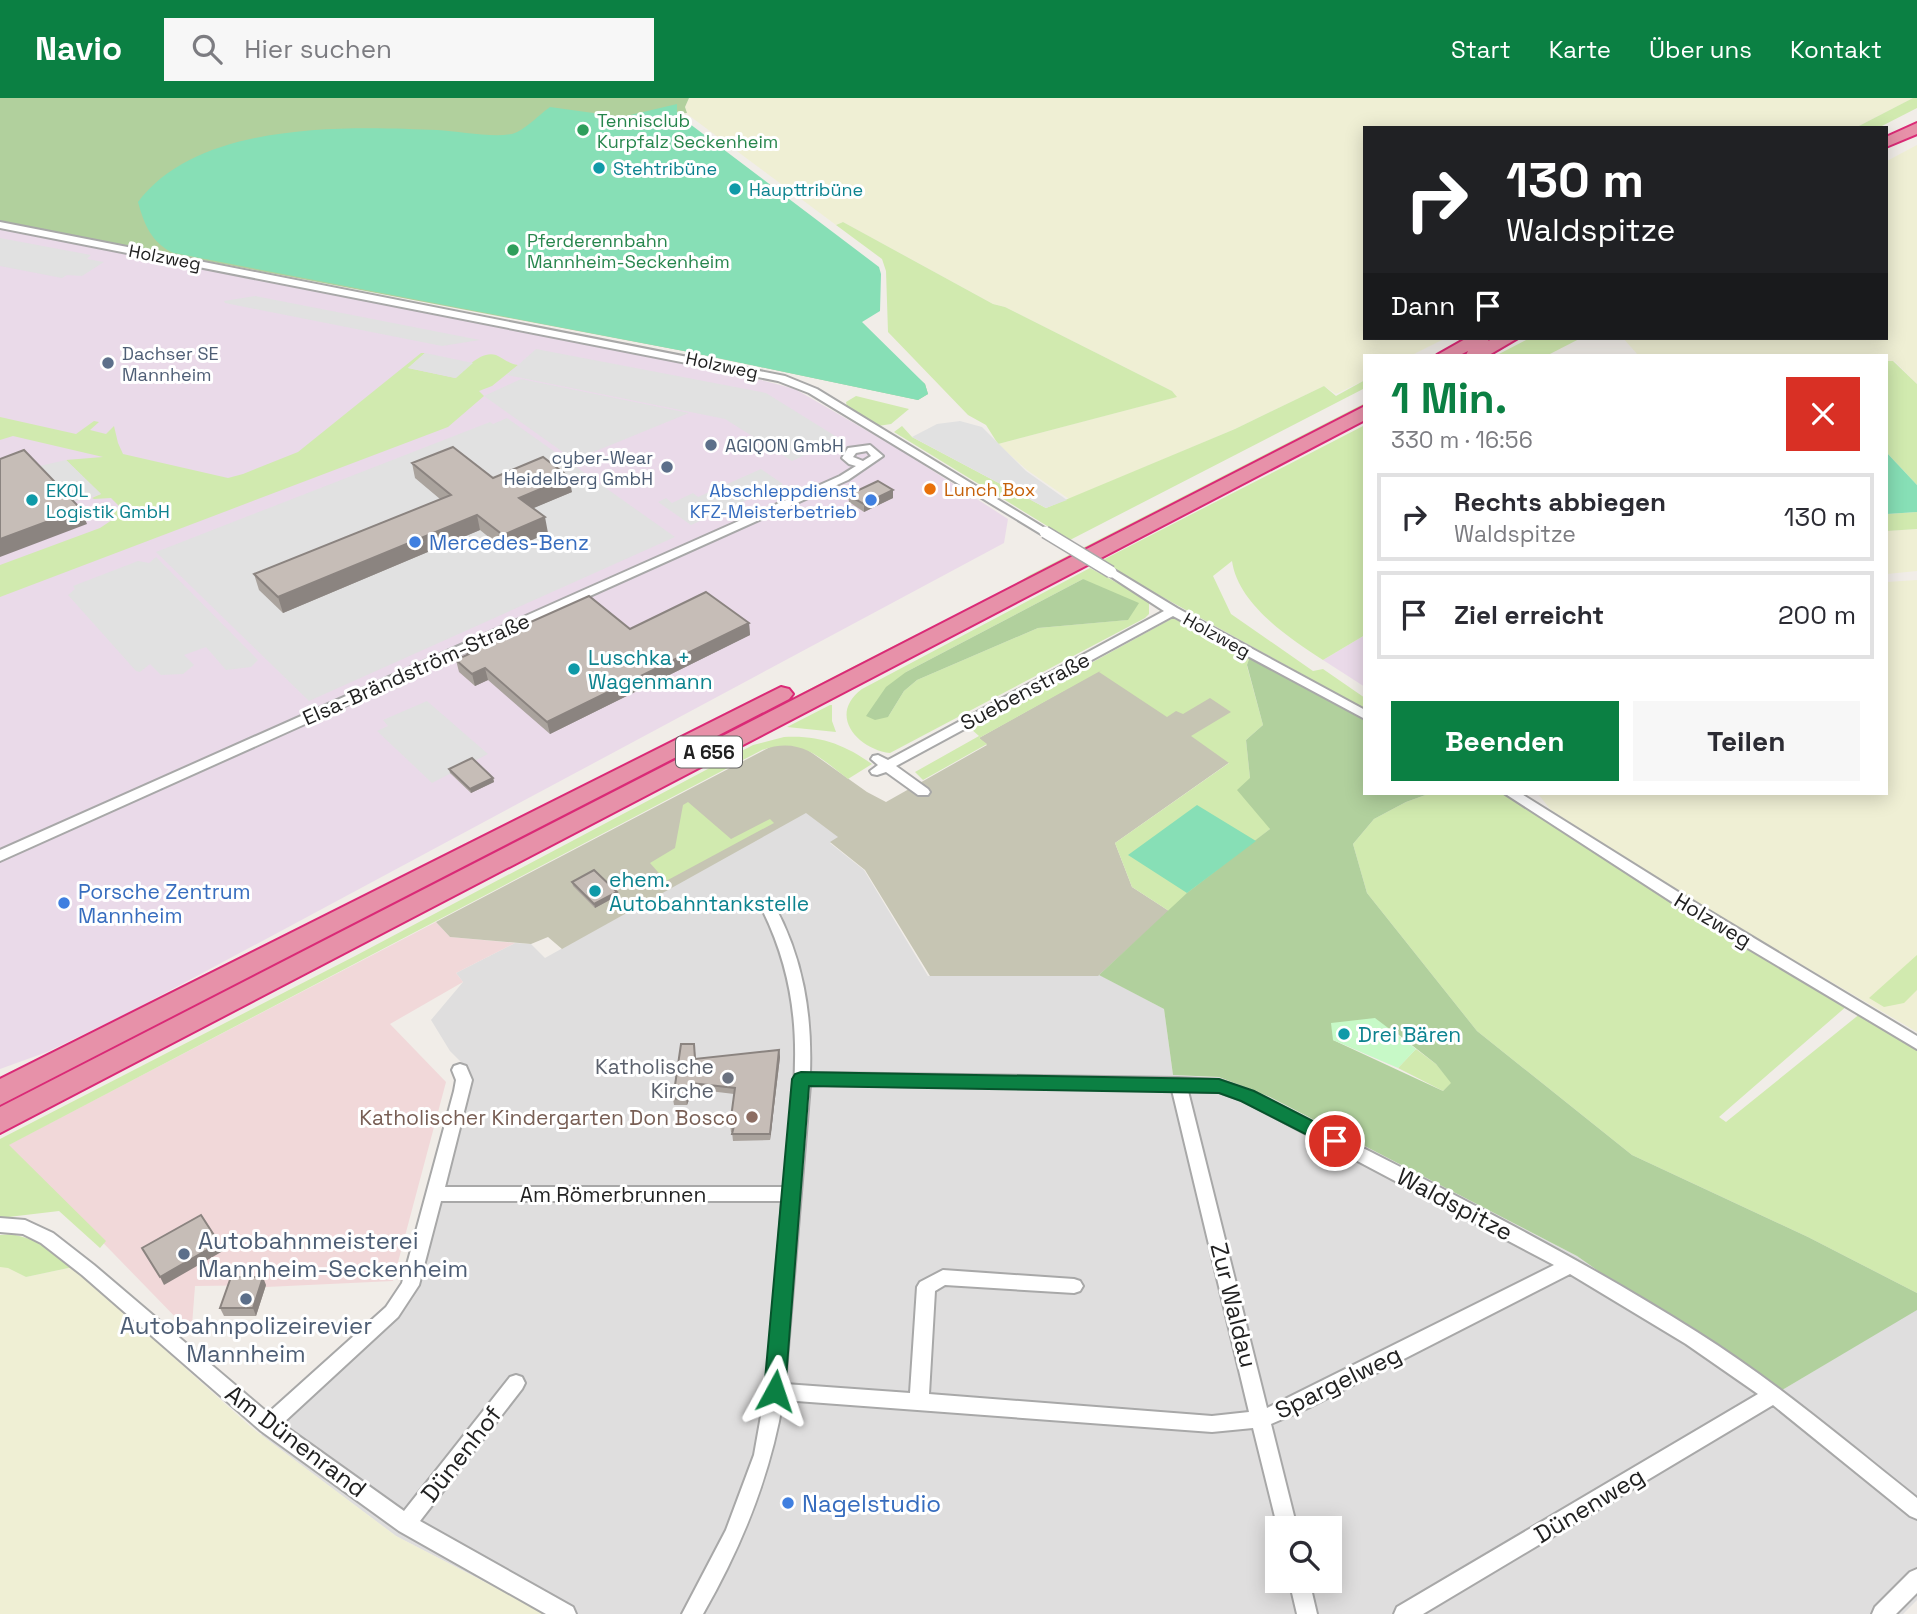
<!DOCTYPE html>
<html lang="de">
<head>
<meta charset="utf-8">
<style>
	:root { --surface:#fff; --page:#f7f7f7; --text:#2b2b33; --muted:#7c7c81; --line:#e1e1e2; --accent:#0b8043 }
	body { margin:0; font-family:"Space Grotesk",sans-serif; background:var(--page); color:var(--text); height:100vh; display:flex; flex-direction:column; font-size:26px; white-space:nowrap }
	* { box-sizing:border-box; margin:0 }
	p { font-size:23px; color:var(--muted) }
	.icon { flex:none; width:38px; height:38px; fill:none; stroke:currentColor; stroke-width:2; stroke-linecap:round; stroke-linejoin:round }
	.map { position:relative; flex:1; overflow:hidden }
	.details { position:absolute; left:1363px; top:256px; width:525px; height:441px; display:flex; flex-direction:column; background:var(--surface); border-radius:0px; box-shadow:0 4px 18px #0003 }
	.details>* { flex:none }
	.hud { position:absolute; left:1363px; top:28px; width:525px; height:214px; border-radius:0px; box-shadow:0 4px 18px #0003; background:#202124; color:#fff; overflow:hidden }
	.buttons { position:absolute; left:1265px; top:1418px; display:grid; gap:14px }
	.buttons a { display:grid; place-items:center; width:77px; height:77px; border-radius:0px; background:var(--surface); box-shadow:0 4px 18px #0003; font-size:35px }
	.pin { position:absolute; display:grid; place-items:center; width:60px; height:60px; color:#fff; margin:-30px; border:4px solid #fff; border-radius:50%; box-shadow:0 2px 7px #0007 }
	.me { position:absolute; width:77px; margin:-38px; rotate:5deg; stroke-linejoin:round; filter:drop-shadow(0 0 5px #0008) }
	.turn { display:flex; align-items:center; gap:24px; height:147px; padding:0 28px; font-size:32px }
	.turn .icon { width:91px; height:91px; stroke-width:2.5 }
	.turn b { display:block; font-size:49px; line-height:60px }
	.then { display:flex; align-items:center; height:66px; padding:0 28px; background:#0003; gap:14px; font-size:26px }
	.round { display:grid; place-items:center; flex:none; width:74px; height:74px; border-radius:0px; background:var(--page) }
	.summary { display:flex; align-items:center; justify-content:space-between; height:119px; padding:0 28px }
	h1 { font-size:42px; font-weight:700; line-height:52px; color:var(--accent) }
	.action { display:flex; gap:14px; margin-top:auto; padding:14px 28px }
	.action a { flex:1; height:80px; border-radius:0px; background:var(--accent); color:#fff; font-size:28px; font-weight:700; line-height:80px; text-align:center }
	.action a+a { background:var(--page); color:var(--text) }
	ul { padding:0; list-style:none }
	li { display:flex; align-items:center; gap:21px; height:88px; margin:0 14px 10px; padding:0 14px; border:4px solid var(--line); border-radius:0px }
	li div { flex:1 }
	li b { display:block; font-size:26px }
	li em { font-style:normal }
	header { display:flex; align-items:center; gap:42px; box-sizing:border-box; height:98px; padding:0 35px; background:var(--accent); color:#fff }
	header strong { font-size:33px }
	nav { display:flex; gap:38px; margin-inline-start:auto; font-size:24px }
	.search { width:490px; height:63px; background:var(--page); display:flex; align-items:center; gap:18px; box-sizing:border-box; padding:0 24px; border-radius:0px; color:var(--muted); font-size:26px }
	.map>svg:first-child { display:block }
	.residential { fill:#dfdede; fill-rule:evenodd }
	.commercial { fill:#f1d8d9 }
	.industrial { fill:#eadae9 }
	.construction { fill:#c6c5b3 }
	.farmland { fill:#efefd4 }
	.grass { fill:#d1eaaf; fill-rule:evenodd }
	.forest { fill:#b1d09d; fill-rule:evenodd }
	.park { fill:#c7f9c7 }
	.pitch { fill:#87dfb6 }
	.parking { fill:#e1e1e1 }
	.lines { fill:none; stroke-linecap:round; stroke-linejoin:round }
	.minor-casing { stroke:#a8a8a8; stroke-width:4 }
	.motorway-casing { stroke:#da2a76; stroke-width:4 }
	.minor { fill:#fff; fill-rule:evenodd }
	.motorway { fill:#e791a9; fill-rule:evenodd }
	.minor-bridge-casing { stroke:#a8a8a8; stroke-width:14; stroke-linecap:butt }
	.minor-bridge { stroke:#fff; stroke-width:11 }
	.wall { fill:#aaa39d }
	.shaded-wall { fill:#8b8480 }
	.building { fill:#c6bdb7; stroke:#8b8480; stroke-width:2 }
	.route { fill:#0b8043; stroke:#07532c; stroke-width:2 }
	.leisure-dot { fill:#2e9e5b; stroke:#fff; stroke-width:2.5 }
	.culture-dot { fill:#0f9aa8; stroke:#fff; stroke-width:2.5 }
	.service-dot { fill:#5c6f8a; stroke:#fff; stroke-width:2.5 }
	.food-dot { fill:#e8710a; stroke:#fff; stroke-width:2.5 }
	.shop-dot { fill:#3f7fe0; stroke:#fff; stroke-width:2.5 }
	.worship-dot { fill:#6b7280; stroke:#fff; stroke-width:2.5 }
	.education-dot { fill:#8d6e63; stroke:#fff; stroke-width:2.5 }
	.labels { text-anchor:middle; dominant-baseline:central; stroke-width:6; stroke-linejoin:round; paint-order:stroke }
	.far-leisure-label { font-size:18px; fill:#27864d; stroke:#fff; text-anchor:start }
	.far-culture-label { font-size:18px; fill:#0d838f; stroke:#fff; text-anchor:start }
	.far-street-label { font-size:18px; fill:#212121; stroke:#fff }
	.far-service-label { font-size:18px; fill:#4e5e75; stroke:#fff; text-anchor:start }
	.far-food-label { font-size:18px; fill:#c56008; stroke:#fff; text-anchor:start }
	.far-shop-label { font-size:18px; fill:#366cbe; stroke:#fff; text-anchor:end }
	.shield { fill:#fff; stroke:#646464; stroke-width:2 }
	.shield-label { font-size:19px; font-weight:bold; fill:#212121 }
	.shop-label { font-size:21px; fill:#366cbe; stroke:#fff; text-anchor:start }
	.culture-label { font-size:21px; fill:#0d838f; stroke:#fff; text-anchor:start }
	.street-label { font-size:21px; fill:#212121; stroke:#fff }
	.worship-label { font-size:21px; fill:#5b616d; stroke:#fff; text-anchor:end }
	.education-label { font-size:21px; fill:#785e54; stroke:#fff; text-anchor:end }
	.near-street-label { font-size:24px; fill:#212121; stroke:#fff }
	.near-service-label { font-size:24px; fill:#4e5e75; stroke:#fff; text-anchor:start }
	.near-shop-label { font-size:24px; fill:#366cbe; stroke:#fff; text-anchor:start }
</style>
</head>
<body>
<header>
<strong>Navio</strong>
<div class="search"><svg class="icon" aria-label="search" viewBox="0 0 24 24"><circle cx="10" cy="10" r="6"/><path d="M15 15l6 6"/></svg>Hier suchen</div>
<nav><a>Start</a><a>Karte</a><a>Über uns</a><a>Kontakt</a></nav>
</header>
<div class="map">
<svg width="1917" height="1516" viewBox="0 0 1917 1516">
	<rect width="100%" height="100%" fill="#f1ede8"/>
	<path class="residential" d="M806,714L839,739L830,745L864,772L928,878L1098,876L1164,911L1173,977L1219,979L1270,999L1577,1158L1774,1297L1917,1211V1502L1903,1516H547L396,1438L261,1337L280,1317L326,1283L390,1229L413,1200L470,985L463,966L450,953L431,922L463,884L456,875L515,845L531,846L545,860ZM1278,1430H1330V1482H1278Z"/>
	<path class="commercial" d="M436,824L450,839L515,845L456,875L463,884L390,926L446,984L393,1183L266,1189V1187L195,1188L192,1227L184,1228L8,1047Z"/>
	<path class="industrial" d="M0,124L114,144L575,244L724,272L795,291L902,353L1008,421L1004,445L128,915L47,954L0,971Z
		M1365,537V589L1323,562Z"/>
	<path class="construction" d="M1143,548L1236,572L1230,664L1115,745L1132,789L1169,813L1098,878H930L865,772L830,744L838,739L806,715L562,851L548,839L531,846L450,839L436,824L772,648L788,646L805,650L867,694L886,704L987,647L979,640Z"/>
	<path class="farmland" d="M689,0H1913L1855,30H1365V240H1446L1412,257H1365V282L1336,296L1324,288L1235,331L1069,401L1027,372L998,346L1176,299L1172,293L1005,209L993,206L843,124L836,127L687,16L685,9Z
		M1917,47V286L1894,263H1887L1886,257H1638L1623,240H1886L1887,63Z
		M1917,431V473L1887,476V433Z
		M1917,482V934L1700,807L1551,712L1538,696L1886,695L1887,484Z
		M0,1169H8L26,1179L73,1169L252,1330L396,1438L547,1516H0Z"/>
	<path class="grass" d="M1913,0H1917V10L1878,30H1855Z
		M843,124L993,206L1005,209L1172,293L1177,299L998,346L986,327L968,317L888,234L886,173L882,161L836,127Z
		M1530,240H1581L1548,257H1497Z
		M421,255H425L408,270L455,280C465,271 481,252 496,257C504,261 508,265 518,267L492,288L479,293L484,298L448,329L0,499V467L100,430L112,422L110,417L120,409L111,400L94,401L92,400L101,396L66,362L103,359L13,338L0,342V319L76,336L94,323L99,324L90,332L106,336L114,328L118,345L123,356L228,380L243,376L298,354Z
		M1887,263H1893L1917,286V387L1887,355Z
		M1365,282V290L1070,442L894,334L902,328L912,339L1046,410L1235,331L1324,288L1336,298Z
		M856,298L909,311L891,326L878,328L847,309L846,304Z
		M1365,305V309L1009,491L1028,478Z
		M1365,327V537L1323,562C1289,540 1238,506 1232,463L1213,478L1231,516L1313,573L1323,571L1365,600V611L1099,464Z
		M1917,414V431L1887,433V416Z
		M1090,470L1143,499L1149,504V516L1145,520L890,655C858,651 827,617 862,591ZM1083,481L1127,522L1038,530L917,582L904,593L888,619L906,574Z
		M1173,520L1250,558L1247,568L1263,627L1246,642L1250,680L1270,731L1169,813L1132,789L1115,745L1229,665L1191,638L1231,614L1210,600L1183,616L1176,613L1167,619L1099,574L1102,572L979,640L987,646L923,682L915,674L979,638L971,631Z
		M917,536H922L129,943L146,931Z
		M830,607H832V623L836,634L787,629Z
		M784,639C819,637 844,646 872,666L848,681C819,659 800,638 762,652L9,1047L106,1143L100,1150L59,1113L0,1120V1041L355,858L753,647Z
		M1431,695L1509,697L1848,907L1719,1019L1726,1024L1861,915L1917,950V1195L1808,1139L1632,1057L1477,933L1367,795L1353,746L1374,721L1406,704Z
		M688,704L731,741L770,721L774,725L666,783L650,765L675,750L683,707Z
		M1917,857V892L1904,905L1884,909L1869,900Z
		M1416,951L1436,966L1452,985L1443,993L1398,970Z
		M12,1136L41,1144L73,1169L26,1179L8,1170L0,1169V1137Z"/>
	<path class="forest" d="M0,0H689L685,9L687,15L647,18L678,70L925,286L928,296L918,302L689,254L0,124Z
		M1083,481L1139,505L1128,522L1038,530L917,582L904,593L888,619L875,622L866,618L886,589L906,574Z
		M1250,558L1365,621V695H1431L1406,704L1374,721L1353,746L1367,795L1477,933L1632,1057L1808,1139L1917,1195V1212L1774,1297L1577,1158L1270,999L1219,979L1173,977L1164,911L1099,877L1187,795L1270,731L1237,692L1250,680L1246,642L1263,627L1247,567ZM1390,930L1436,966L1451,985L1443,993L1333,942Z"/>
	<path class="park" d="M1375,920L1416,951L1398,970L1333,942L1331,925Z"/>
	<path class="pitch" d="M677,6V14L682,20L879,169L881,176L880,213L862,224L925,286L928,296L918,302L689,254L174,155C152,146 144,126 138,104C199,23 347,28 437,32C459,33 491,40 512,36C524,33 540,16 550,9L622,19Z
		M1887,355L1917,387V414L1887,416Z
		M1197,707L1256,743L1187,795L1128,757Z"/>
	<path class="parking" d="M0,140L91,157L87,161L104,164L82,178L67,177L62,180L0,168Z
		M255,198L480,242L442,248L225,205L224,203Z
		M536,251L766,295L840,341L792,363L725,321L507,277Z
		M425,255L473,265L456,280L408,270Z
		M521,281L689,315L574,362L484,298Z
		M507,320L675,439L309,603L156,454L490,324L493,326Z
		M960,323L982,329L1026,373L1067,402L1046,410L912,339L937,326Z
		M66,362L101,396L70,405L35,369Z
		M761,371L783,386L691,427L658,404L666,400L672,405L693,395L698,399Z
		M156,459L258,562L251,569L226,572L206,549L184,557L194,567L183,576L161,577L150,566L140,574L136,573L68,497L75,491L73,488L138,463L149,465Z
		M427,603L488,656L432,685L377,633L388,628L383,622Z"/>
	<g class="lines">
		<defs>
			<path id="minor" d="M0,124L785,278L817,291L1051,434L1049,436H1041L809,295L778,283L0,130Z
				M870,347L883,358L848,382L0,763V752L840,378L856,368L849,366L842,360L848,350ZM867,353L871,358L863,363L853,359L856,355Z
				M1111,470L1177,510L1365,612V621L1173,518L896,668L928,691L930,694L928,697H918L886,674L877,677L872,676L870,673L878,667L871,661L873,658L878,657L888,662L1164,513L1107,476L1105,474Z
				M1504,695H1520L1699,807L1917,938V951L1689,815Z
				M768,804L773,805C803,859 812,915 810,975L1178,980L1219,982L1254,994C1402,1071 1555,1144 1697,1234C1775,1283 1845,1343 1917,1400V1421L1910,1418L1773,1307L1423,1516H1394L1397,1509L1758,1296L1686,1246L1570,1176L1308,1310L1271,1326L1297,1430L1278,1431L1253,1330L1212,1334L783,1302C770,1379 742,1448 703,1516H682L726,1432L754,1357L769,1273L782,1103H441L419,1187L398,1219L282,1326L404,1413L510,1279L516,1277L522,1279L525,1285L522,1291L420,1423L573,1509L576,1516H546L399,1433L261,1333L82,1177L41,1145L23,1136L0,1134V1120L25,1122L53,1135L94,1167L268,1315L386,1209L402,1185L454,993L456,982L452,972L454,968L460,966L466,968L472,982L445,1089H784C795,985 810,907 761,809ZM810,987L1172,992L1249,1314L1212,1318L929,1296L935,1193L945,1187L1074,1195L1080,1193L1083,1188L1080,1183L1074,1181L943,1172L920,1184L917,1189L910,1295L785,1286ZM1188,993L1219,994L1242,1002L1554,1167L1267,1310Z
				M1917,1471V1495L1896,1516H1872L1875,1509L1910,1474Z
				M1289,1482H1309L1317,1516H1297Z"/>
			<path id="motorway" d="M1917,25V36L1886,49V39Z
				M1467,240H1490L1488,243L1495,240H1518L1489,257H1466L1468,253L1460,257H1437Z
				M1365,308V322L0,1035V1009Z
				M781,589L789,591L793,596L789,601L0,1007V981Z"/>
		</defs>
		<use href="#minor" class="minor-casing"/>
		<use href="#motorway" class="motorway-casing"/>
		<use href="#minor" class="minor"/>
		<use href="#motorway" class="motorway"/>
		<defs>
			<path id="minor-bridge" d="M1045,434L1111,474"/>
		</defs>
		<use href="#minor-bridge" class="minor-bridge-casing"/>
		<use href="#minor-bridge" class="minor-bridge"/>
	</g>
	<path class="wall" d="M412,365L572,394L533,410L548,435L506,453L480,432L283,515L259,492L254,476L440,401L415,380Z
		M848,397L893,400L864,414L849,404Z
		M749,525L750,537L550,636L488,582L475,588L459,574L456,562L467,557L466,553L630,531Z
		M449,671L493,680L494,684L471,695L450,675Z
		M572,784L617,794V798L595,810L573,788Z
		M694,946L696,961L779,952L780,959L770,1042L733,1043L732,1034H731L730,1027L734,996L693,991L687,1007H674L673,1001Z
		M266,1187L256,1218H224L220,1210Z"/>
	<path class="shaded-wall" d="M569,379L572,394L522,415L519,400Z
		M893,392V400L864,414V406Z
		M81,411L87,426L0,459V441Z
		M477,417L480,432L283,515L278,499Z
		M545,419L548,435L506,453L503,437Z
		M749,525L750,537L550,636L547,624Z
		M485,570L488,582L475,588L472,576Z
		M493,680L494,684L471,695L470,691Z
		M617,794V798L595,810L594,806Z
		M779,952L780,959L770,1042V1036Z
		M691,985L693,991L687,1007L686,1000Z
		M219,1145L223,1153L164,1187L160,1179Z
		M263,1179L266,1187L256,1218L253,1210Z"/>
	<path class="building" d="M453,349L493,380L543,359L569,379L519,400L545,419L503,437L477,417L278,499L254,476L451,397L412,365Z
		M24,352L81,411L0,441V361Z
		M878,383L893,392L864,406L848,397Z
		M706,494L749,525L547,624L485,570L472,576L456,562L469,556L466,553L589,498L630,531Z
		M472,660L493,680L470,691L449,671Z
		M594,772L617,794L594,806L572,784Z
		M681,946H694L695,961L779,952L770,1036H732L734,1028L730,1027L735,990L691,985L686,1000L673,1001Z
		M201,1117L219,1145L160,1179L142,1150Z
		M231,1179H263L253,1210H220Z"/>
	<path class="route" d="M801,974L1219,981L1254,993L1342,1038L1344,1043L1342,1048L1335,1050L1329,1048L1241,1003L1219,995L809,988L785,1293L782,1300L775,1302L768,1300L764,1293L792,981L795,976Z"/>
	<g class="leisure-dot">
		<circle cx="583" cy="32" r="7"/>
		<circle cx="513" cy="152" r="7"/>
	</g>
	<g class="culture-dot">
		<circle cx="599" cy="70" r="7"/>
		<circle cx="735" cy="91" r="7"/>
		<circle cx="32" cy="402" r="7"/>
		<circle cx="574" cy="571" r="7"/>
		<circle cx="595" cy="793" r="7"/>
		<circle cx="1344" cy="936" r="7"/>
	</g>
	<g class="service-dot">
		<circle cx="108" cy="265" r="7"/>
		<circle cx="711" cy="347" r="7"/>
		<circle cx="667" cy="369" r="7"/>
		<circle cx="184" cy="1156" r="7"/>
		<circle cx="246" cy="1201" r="7"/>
	</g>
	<circle class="food-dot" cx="930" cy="391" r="7"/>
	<g class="shop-dot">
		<circle cx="871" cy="402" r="7"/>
		<circle cx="415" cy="444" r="7"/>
		<circle cx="64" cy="805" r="7"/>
		<circle cx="788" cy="1405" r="7"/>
	</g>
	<circle class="worship-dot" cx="728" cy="980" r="7"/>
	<circle class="education-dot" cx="752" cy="1019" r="7"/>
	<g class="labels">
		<g class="far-leisure-label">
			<text x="597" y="22">Tennisclub<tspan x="597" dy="21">Kurpfalz Seckenheim</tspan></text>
			<text x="527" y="142">Pferderennbahn<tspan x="527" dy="21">Mannheim-Seckenheim</tspan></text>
		</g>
		<g class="far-culture-label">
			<text x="613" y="70">Stehtribüne</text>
			<text x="749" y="91">Haupttribüne</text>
			<text x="46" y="392">EKOL<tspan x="46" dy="21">Logistik GmbH</tspan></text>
		</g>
		<g class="far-street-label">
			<text transform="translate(165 159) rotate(11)">Holzweg</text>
			<text transform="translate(722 267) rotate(12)">Holzweg</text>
			<text transform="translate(1217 537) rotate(29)">Holzweg</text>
		</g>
		<g class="far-service-label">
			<text x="122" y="255">Dachser SE<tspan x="122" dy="21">Mannheim</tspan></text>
			<text x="725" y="347">AGIQON GmbH</text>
			<text x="653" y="359" text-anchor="end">cyber-Wear<tspan x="653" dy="21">Heidelberg GmbH</tspan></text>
		</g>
		<g class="far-food-label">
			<text x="944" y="391">Lunch Box</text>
		</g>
		<g class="far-shop-label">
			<text x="857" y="392">Abschleppdienst<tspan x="857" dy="21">KFZ-Meisterbetrieb</tspan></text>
		</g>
		<rect class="shield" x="676" y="638.5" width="66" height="31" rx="5"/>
		<g class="shield-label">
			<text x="709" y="654">A 656</text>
		</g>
		<g class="shop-label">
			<text x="429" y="444">Mercedes-Benz</text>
			<text x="78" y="793">Porsche Zentrum<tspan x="78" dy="24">Mannheim</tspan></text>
		</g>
		<g class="culture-label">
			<text x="588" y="559">Luschka +<tspan x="588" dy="24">Wagenmann</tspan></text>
			<text x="609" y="781">ehem.<tspan x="609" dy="24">Autobahntankstelle</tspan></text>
			<text x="1358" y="936">Drei Bären</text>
		</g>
		<g class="street-label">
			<text transform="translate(416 571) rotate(-24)">Elsa-Brändström-Straße</text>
			<text transform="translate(1025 593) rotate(-28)">Suebenstraße</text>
			<text transform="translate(1713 822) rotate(31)">Holzweg</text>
			<text x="613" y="1096">Am Römerbrunnen</text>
		</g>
		<g class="worship-label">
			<text x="714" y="968">Katholische<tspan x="714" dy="24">Kirche</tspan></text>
		</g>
		<g class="education-label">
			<text x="738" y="1019">Katholischer Kindergarten Don Bosco</text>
		</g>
		<g class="near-street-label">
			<text transform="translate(1455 1106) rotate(28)">Waldspitze</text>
			<text transform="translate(1234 1207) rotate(76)">Zur Waldau</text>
			<text transform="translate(1338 1284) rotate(-26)">Spargelweg</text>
			<text transform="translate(296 1343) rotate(37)">Am Dünenrand</text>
			<text transform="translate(461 1356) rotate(-52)">Dünenhof</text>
			<text transform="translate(1589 1407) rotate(-31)">Dünenweg</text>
		</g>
		<g class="near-service-label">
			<text x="198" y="1142">Autobahnmeisterei<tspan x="198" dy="28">Mannheim-Seckenheim</tspan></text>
			<text x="246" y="1227" text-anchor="middle">Autobahnpolizeirevier<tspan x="246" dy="28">Mannheim</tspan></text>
		</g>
		<g class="near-shop-label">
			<text x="802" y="1405">Nagelstudio</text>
		</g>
	</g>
</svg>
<div class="buttons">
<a><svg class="icon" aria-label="search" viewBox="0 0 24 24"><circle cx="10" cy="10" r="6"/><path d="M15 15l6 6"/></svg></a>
</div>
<div class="pin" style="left:1335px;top:1043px;background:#d93025"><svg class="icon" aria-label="arrive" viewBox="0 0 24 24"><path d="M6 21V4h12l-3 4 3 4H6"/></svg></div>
<svg class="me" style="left:775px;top:1293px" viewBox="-20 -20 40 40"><path d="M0-17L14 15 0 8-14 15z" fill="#0b8043" stroke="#fff" stroke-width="4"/></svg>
<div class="hud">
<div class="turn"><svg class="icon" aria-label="right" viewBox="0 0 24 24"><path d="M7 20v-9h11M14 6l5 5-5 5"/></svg><div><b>130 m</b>Waldspitze</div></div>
<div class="then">Dann<svg class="icon" aria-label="arrive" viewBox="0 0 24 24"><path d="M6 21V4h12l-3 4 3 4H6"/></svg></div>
</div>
<section class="details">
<div class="summary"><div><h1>1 Min.</h1><p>330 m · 16:56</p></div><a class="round" style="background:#d93025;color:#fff"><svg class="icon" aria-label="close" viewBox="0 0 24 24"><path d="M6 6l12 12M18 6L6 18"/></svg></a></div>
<ul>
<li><svg class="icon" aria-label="right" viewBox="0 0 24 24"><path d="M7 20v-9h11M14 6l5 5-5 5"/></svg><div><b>Rechts abbiegen</b><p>Waldspitze</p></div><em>130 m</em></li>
<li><svg class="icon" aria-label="arrive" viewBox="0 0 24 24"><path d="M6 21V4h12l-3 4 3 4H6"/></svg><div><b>Ziel erreicht</b></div><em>200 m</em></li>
</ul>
<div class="action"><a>Beenden</a><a>Teilen</a></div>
</section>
</div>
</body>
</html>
